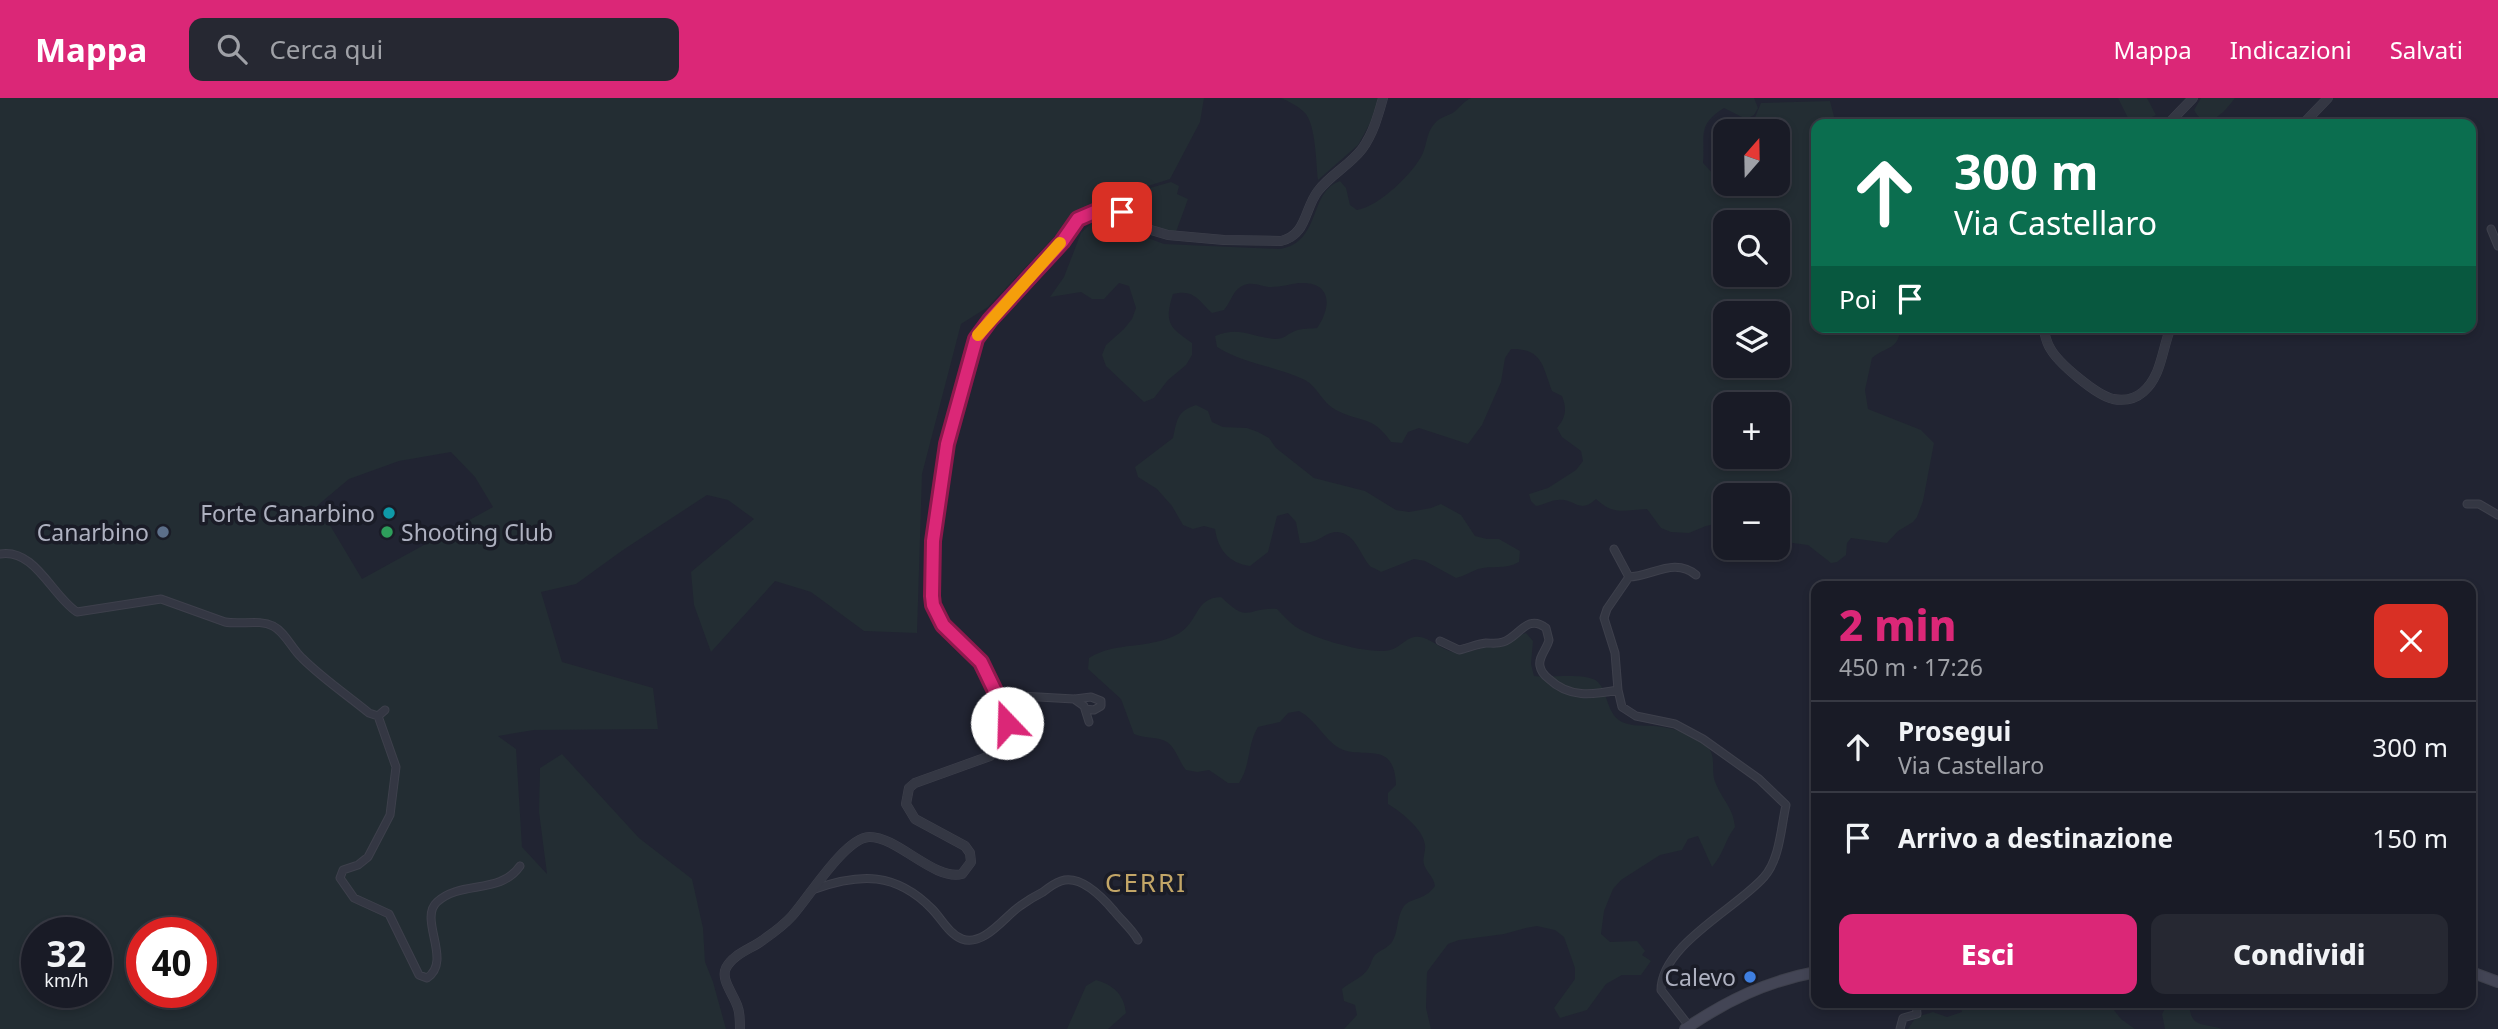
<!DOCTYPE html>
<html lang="it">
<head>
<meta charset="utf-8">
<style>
	:root { --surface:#191b26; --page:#262832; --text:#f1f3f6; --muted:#9fa1a7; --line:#373943; --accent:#db2777 }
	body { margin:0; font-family:"Noto Sans",sans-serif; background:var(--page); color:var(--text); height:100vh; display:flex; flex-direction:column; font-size:26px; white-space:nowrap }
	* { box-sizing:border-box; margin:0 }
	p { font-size:23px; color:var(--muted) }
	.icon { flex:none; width:38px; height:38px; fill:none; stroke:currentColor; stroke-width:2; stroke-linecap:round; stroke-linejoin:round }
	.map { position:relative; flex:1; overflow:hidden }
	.panel { position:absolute; left:1811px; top:483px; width:665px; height:427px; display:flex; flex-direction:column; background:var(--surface); border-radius:14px; box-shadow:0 4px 10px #0003,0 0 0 2px var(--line) }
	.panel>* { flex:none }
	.hud { position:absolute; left:1811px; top:21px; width:665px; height:214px; border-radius:14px; box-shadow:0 4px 10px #0003,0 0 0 2px var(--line); background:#0b6e4f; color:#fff; overflow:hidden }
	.needle { width:46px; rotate:20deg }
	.controls { position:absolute; left:1713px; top:21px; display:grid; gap:14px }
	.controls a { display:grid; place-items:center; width:77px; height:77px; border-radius:14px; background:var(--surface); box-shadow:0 4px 10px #0003,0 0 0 2px var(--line); font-size:35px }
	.speed { position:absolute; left:21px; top:819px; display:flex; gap:14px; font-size:35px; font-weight:700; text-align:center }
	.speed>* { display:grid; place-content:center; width:91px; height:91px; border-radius:50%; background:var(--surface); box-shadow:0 4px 10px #0003,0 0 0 2px var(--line); line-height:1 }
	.speed small { font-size:18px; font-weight:400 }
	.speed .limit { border:10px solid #d22; background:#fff; color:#111 }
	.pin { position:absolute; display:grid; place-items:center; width:60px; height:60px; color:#fff; margin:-30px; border-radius:14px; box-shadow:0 4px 10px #0006 }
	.me { position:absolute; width:77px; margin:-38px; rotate:339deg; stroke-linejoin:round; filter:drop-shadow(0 0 5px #0008) }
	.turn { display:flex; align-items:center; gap:24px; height:147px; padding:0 28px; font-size:32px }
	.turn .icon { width:91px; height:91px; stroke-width:2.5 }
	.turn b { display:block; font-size:49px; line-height:60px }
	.then { display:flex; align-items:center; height:66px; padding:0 28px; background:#0003; gap:14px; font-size:26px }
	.round { display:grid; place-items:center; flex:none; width:74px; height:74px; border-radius:14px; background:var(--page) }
	.summary { display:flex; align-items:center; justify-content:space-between; height:119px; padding:0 28px }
	h1 { font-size:42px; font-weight:800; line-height:52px; color:var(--accent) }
	.button { display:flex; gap:14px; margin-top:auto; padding:14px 28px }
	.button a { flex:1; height:80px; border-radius:14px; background:var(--accent); color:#fff; font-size:28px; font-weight:800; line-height:80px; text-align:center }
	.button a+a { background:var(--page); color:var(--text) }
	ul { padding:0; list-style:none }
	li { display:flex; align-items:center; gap:21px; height:91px; padding:0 28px; border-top:2px solid var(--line) }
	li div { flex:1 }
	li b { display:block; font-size:26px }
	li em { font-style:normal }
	header { display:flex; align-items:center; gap:42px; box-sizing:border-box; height:98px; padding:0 35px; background:var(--accent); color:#fff }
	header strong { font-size:33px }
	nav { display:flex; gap:38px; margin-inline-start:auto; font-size:24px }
	.search { width:490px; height:63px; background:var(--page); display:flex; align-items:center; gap:18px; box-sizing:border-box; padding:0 24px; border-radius:14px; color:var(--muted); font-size:26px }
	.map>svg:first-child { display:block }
	.green { fill:#232d33; fill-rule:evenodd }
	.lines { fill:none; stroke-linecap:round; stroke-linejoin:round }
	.minor-casing { stroke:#3e404c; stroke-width:9 }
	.tertiary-casing { stroke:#3e404c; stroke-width:10 }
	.secondary-casing { stroke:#3e404c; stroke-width:12 }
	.minor { stroke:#343743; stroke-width:7 }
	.tertiary { stroke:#343743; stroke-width:9 }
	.secondary { stroke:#434555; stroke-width:10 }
	.route-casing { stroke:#8e194d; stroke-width:18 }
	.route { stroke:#db2777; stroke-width:12 }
	.slow { stroke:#f59e0b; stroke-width:12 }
	.culture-dot { fill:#0f9aa8; stroke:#1a1c27; stroke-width:2.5 }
	.service-dot { fill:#5c6f8a; stroke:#1a1c27; stroke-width:2.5 }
	.leisure-dot { fill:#2e9e5b; stroke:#1a1c27; stroke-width:2.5 }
	.shop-dot { fill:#3f7fe0; stroke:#1a1c27; stroke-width:2.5 }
	.labels { text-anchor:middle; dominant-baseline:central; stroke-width:7; stroke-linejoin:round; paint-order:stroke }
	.poi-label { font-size:23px; fill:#aeb1c0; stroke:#1a1c27; text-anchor:end }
	.quarter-label { font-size:26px; letter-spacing:2px; fill:#c3a667; stroke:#1a1c27 }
</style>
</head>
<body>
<header>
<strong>Mappa</strong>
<div class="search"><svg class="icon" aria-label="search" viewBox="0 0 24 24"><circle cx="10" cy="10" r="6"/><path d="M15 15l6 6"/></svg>Cerca qui</div>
<nav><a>Mappa</a><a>Indicazioni</a><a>Salvati</a></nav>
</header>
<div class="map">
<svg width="2498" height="931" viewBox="0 0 2498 931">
	<rect width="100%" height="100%" fill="#212432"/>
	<path class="green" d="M0,0H1204L1200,24L1170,81L1088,107L1069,123L988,209L961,226L922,376L917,535L864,533L811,494L775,483L711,554L694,507L691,474L754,421L728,402L707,397L623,452L576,486L541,494L562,564L653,590L658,631L534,632L498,638L516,651L522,749L547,776L539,714L540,670L562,656L639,740L692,781L703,830L705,864L713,884L726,931H0ZM451,354L475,379L493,409L362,481L318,407L349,381L399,363ZM37,835H96V894H37ZM142,835H201V894H142Z
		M1281,0H1384L1358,47L1318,82C1316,66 1316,27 1305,15C1298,8 1290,4 1281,0Z
		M1471,0H1754L1758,10L1754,17L1746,21L1724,10C1697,27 1705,37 1703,65C1710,72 1719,84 1728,87C1733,89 1769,86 1778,86V33H1763L1753,24L1761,5L1830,3L1836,26H1816V229H1900C1900,252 1886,248 1872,260L1865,292L1868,311L1921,332L1934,345L1923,403L1917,419L1913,424L1898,433L1887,445L1851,440L1847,445L1846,457L1837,464L1831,465L1808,447L1778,443V397H1726L1725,424L1706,428L1689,435L1671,434L1661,430L1647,411C1625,412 1614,418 1596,401C1579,417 1575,400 1558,402C1551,402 1543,407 1536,408L1531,403L1529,396L1548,390L1576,372L1583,363L1581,353L1562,339L1557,330C1566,319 1567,311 1562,298L1552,293C1543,270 1543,250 1511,251L1505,260L1501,284L1482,327L1468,346L1419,330L1408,334L1402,345L1391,344C1373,317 1361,325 1336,312C1322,305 1318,289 1305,282C1276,268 1244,266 1217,249L1215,238C1240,228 1250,239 1275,241C1285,241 1287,236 1295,233C1301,230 1311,231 1317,230C1332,209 1332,183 1299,185C1290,186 1281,189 1271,189C1262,189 1254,183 1244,187C1233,191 1231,204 1224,212L1212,215C1197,201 1194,191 1173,196C1164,225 1169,229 1192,245V257L1186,267L1168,282L1154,300L1144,304L1106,268L1102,257L1106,247L1124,231L1132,221L1136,210L1129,188L1119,185L1104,201H1092L1081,194L1050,199L1064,179L1081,135L1097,120L1108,118L1119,122L1140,137L1164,146L1280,151C1322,144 1308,94 1340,83L1346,90L1350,107L1357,112C1378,109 1414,75 1423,55C1427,45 1427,33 1435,25C1440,19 1448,18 1454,14C1460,9 1463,4 1471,0ZM1725,120L1726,124H1778V177H1726L1725,125L1721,126L1720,122ZM1778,215V268H1726V215ZM1726,306H1778V359H1726Z
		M2118,0H2147L2156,17L2137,26H2131Z
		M2201,0H2235C2225,14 2206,35 2194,12Z
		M1171,84L1179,88L1177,96L1188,101L1176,134C1161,134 1151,127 1141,118C1135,114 1126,113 1120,109L1122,98Z
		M1196,307L1208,313L1212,324L1223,329L1247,330L1258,334L1269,340L1276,350L1314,380L1365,393L1396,412L1409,414L1431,410L1441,406L1461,417L1475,438L1487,441H1499L1520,453L1519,464C1505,472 1492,467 1478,471C1470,474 1464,478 1456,480L1425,463L1414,461L1381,474C1380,473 1372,469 1371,469C1360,458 1356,435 1337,434C1324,434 1320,446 1300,445L1296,424L1288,415L1277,418L1268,454L1250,468C1229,465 1218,452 1215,431L1204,428L1193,431L1183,427L1172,408L1157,391L1138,379L1135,369L1173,340C1177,322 1177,313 1196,307Z
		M1221,499C1250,527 1246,509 1277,511C1283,517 1289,524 1296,529C1315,541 1368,557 1390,552C1399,550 1405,541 1414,539C1428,536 1440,552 1454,554C1477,556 1504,541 1526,535L1533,543L1531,566L1534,578C1550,580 1578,575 1593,581C1609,587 1604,615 1622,624C1634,629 1642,627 1654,628C1670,629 1698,636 1708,649C1717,660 1710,674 1716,686C1723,703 1733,709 1735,729C1725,742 1723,757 1712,769L1698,738L1688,741L1682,752L1660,757L1621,782L1613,791L1604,813L1601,836L1610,844L1637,843L1645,853L1642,857L1651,863L1641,877H1622L1606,886L1587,912L1560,920L1554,910L1575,881V870L1564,839L1555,832L1537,828L1526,830L1504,836L1459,842L1448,846L1427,874L1426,910L1431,931H1344L1357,917L1355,907L1344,903L1342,891C1350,884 1362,880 1368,871C1371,867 1371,862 1375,857C1380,852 1388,850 1392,844C1399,833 1396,819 1404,808C1412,799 1424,803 1435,788C1433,778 1429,777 1425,769C1421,761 1426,755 1425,747C1424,732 1400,713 1388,706V695L1396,687C1394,640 1364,663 1339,650C1325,642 1315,621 1299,613L1288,615L1280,624L1258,629C1247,647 1251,667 1239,685H1228L1209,672L1197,674L1186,672C1179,664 1176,650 1167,644C1158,638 1145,641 1134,636L1121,601L1088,571L1089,560C1116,543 1148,552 1178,536C1200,523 1194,500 1221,499Z
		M1096,882C1113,887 1124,896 1126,915L1108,931H1067L1086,888Z
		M1982,905L2105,906L2110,907L2121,921L2135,931H1908L1916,919L1933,914L1947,919L1962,914L1960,907Z
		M2168,905H2189C2191,931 2201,924 2222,931H2165L2162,916Z"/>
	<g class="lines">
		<defs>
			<path id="minor" d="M2491,131L2498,148
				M2467,406H2479L2498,417
				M1614,451L1629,479L1607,511L1604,520L1615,555L1618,592L1622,609L1636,618L1675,626L1703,641L1759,681L1786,707C1781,729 1780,761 1764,779C1737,810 1661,847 1661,892L1689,928
				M0,456C35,450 52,498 77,514L161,501L225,524C241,527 259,521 273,528C285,534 292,551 302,560C322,580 347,597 369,615L378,618L385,612
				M1629,479C1652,478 1675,459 1696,477
				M1440,543L1459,552C1468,550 1477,546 1486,545C1492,545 1497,546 1503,544C1519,539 1527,515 1546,530L1549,542C1547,551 1538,559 1540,568C1541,574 1545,578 1549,581C1569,600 1592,597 1618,592
				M995,593L1021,598L1074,601L1084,608L1089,624
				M1075,601L1091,599L1101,603V608L1094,612L1085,611
				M378,618L396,669L390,717L368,759L358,767L343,772L340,780L354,800L389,816L419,877L427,880C453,863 418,821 437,804C461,782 500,797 520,768
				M815,791C860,775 896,774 932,811C941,820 949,836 962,841C984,849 1005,818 1020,808C1027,803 1035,798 1043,794C1048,790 1055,785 1061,783C1081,776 1103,800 1114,813C1122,823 1132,831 1138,842
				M1900,931L1903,920L1917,916L1916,905"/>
			<path id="tertiary" d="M2168,26L2193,0
				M2303,26L2328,0
				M2043,229C2045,236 2046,244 2050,250C2058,265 2096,297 2113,301C2124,303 2135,301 2143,294C2162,278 2162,250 2171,229
				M740,931C740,924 740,916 738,910C735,898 720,882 726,870C733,856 751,851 763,842C773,835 784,827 792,818C809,799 845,740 869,739C897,738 934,783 962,776L971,764L970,755L965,748L915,721L906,706L909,690L915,685L990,658L1004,643L1007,635L1006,618L981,564L943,527L933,507L932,498L933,443L947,346L977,238L990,222L1062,144L1078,121L1099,112L1122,114L1151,132L1168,137L1224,142L1281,143C1307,137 1304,111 1318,93C1330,77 1350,67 1362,51C1373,36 1378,18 1383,0"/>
			<path id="secondary" d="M2471,874L2498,884
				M1685,931C1726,903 1767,883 1816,874"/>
		</defs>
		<use href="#minor" class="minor-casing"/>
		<use href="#tertiary" class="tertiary-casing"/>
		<use href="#secondary" class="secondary-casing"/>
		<use href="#minor" class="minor"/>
		<use href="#tertiary" class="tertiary"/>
		<use href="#secondary" class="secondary"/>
	</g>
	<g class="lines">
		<defs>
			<path id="route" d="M1007,625L995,593L981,564L943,527L933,507L932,498L933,443L947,346L976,241L990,222L1062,144L1078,121L1099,112L1122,114"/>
		</defs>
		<use href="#route" class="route-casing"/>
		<use href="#route" class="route"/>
		<path class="slow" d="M978,237L1060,145"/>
	</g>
	<circle class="culture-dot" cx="389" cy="415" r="7"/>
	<circle class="service-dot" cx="163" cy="434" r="7"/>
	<circle class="leisure-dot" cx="387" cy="434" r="7"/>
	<circle class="shop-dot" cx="1750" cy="879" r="7"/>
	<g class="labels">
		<g class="poi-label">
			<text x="375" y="415">Forte Canarbino</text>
			<text x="149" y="434">Canarbino</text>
			<text x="401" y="434" text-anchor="start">Shooting Club</text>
			<text x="1736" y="879">Calevo</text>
		</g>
		<g class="quarter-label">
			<text x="1146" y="784">CERRI</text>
		</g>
	</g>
</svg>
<div class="controls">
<a><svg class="needle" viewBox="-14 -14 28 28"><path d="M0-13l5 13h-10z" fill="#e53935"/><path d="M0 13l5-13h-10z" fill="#9fa1a7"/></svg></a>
<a><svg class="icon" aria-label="search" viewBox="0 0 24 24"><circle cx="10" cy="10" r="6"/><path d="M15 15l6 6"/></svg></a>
<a><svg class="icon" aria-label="layers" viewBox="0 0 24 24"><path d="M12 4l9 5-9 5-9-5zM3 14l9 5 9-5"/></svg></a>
<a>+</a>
<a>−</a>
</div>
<div class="speed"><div>32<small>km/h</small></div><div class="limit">40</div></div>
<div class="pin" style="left:1122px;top:114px;background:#d93025"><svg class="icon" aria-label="arrive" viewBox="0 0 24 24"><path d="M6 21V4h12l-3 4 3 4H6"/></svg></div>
<svg class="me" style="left:1007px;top:625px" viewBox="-20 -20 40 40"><circle r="19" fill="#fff"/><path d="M0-13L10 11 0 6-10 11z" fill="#db2777"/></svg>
<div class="hud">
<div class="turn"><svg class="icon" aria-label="ahead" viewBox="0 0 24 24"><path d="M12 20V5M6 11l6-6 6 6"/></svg><div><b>300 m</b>Via Castellaro</div></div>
<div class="then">Poi<svg class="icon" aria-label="arrive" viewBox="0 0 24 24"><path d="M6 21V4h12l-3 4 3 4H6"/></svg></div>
</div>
<section class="panel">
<div class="summary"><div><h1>2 min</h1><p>450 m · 17:26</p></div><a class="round" style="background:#d93025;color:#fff"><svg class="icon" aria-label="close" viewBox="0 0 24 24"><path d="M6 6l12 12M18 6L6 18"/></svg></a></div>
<ul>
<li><svg class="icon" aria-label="ahead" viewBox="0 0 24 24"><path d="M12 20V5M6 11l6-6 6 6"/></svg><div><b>Prosegui</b><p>Via Castellaro</p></div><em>300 m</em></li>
<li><svg class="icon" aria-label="arrive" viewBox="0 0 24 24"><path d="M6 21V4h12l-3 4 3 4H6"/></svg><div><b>Arrivo a destinazione</b></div><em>150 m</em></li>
</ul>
<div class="button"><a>Esci</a><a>Condividi</a></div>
</section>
</div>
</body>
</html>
